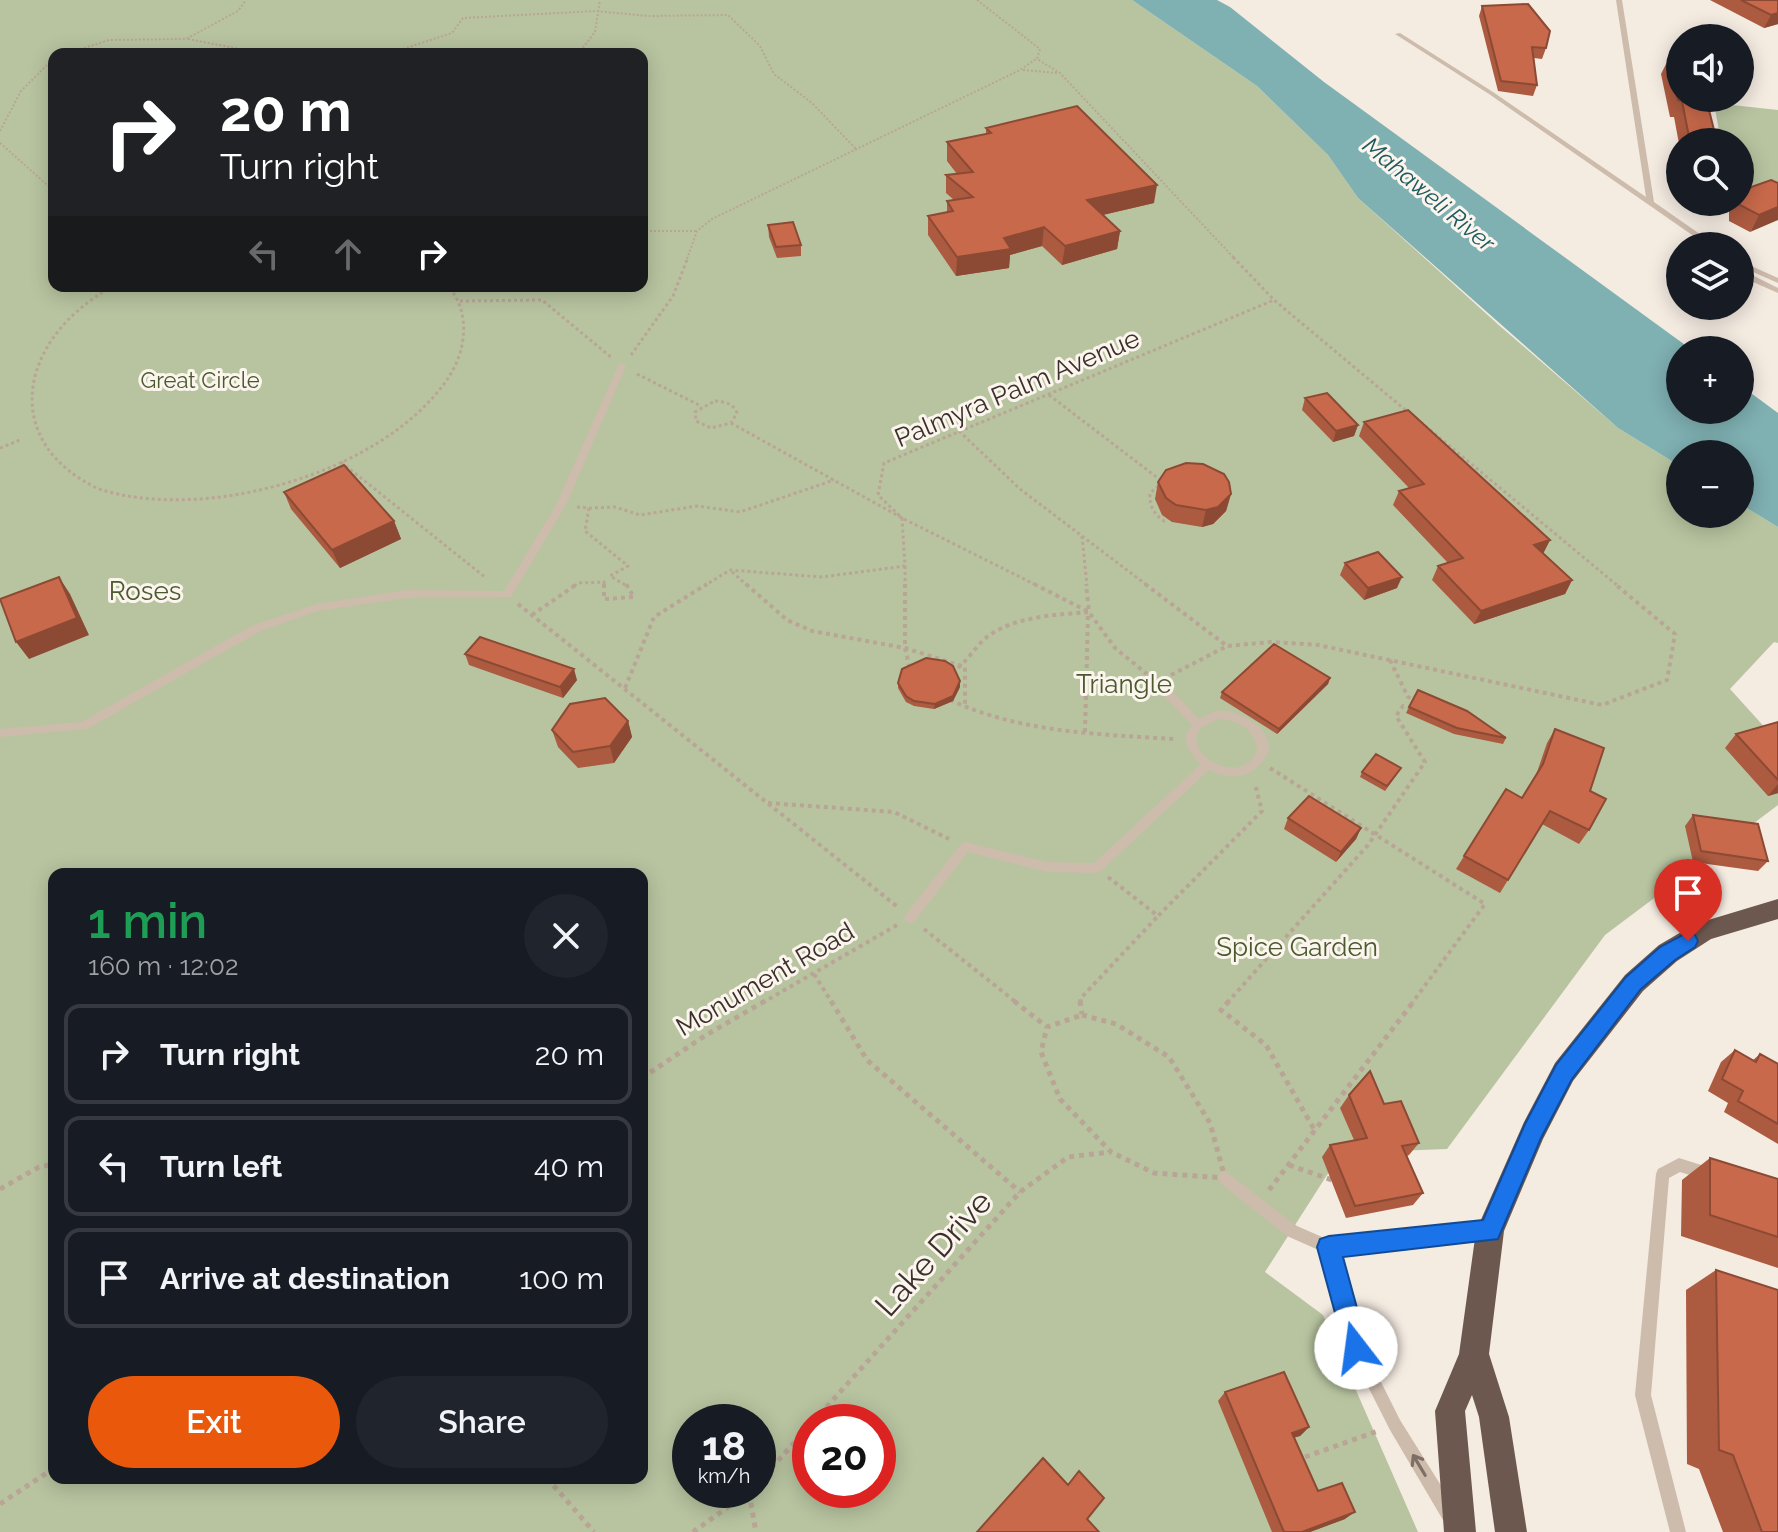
<!DOCTYPE html>
<html lang="en">
<head>
<meta charset="utf-8">
<style>
	:root { --surface:#171b24; --page:#20242c; --text:#f1f3f6; --muted:#9ea1a6; --line:#363941; --accent:#ea580c }
	body { margin:0; font-family:Raleway,sans-serif; background:var(--page); color:var(--text); height:100vh; display:flex; flex-direction:column; font-size:30px; white-space:nowrap }
	* { box-sizing:border-box; margin:0 }
	p { font-size:26px; color:var(--muted) }
	.icon { flex:none; width:44px; height:44px; fill:none; stroke:currentColor; stroke-width:2; stroke-linecap:round; stroke-linejoin:round }
	.map { position:relative; flex:1; overflow:hidden }
	.drawer { position:absolute; left:48px; top:868px; width:600px; height:616px; display:flex; flex-direction:column; background:var(--surface); border-radius:16px; box-shadow:0 4px 20px #0003 }
	.drawer>* { flex:none }
	.top-card { position:absolute; left:48px; top:48px; width:600px; height:244px; border-radius:16px; box-shadow:0 4px 20px #0003; background:#202124; color:#fff; overflow:hidden }
	.buttons { position:absolute; left:1666px; top:24px; display:grid; gap:16px }
	.buttons a { display:grid; place-items:center; width:88px; height:88px; border-radius:50%; background:var(--surface); box-shadow:0 4px 20px #0003; font-size:40px }
	.speed { position:absolute; left:672px; top:1404px; display:flex; gap:16px; font-size:40px; font-weight:700; text-align:center }
	.speed>* { display:grid; place-content:center; width:104px; height:104px; border-radius:50%; background:var(--surface); box-shadow:0 4px 20px #0003; line-height:1 }
	.speed small { font-size:20px; font-weight:400 }
	.speed .limit { border:12px solid #d22; background:#fff; color:#111 }
	.pin { position:absolute; display:grid; place-items:center; width:68px; height:68px; color:#fff; margin:-82px -34px; border-radius:50% 50% 50% 0; rotate:-45deg; box-shadow:0 0 8px #0007 }
	.pin .icon { rotate:45deg }
	.me { position:absolute; width:88px; margin:-44px; rotate:345deg; stroke-linejoin:round; filter:drop-shadow(0 0 6px #0008) }
	.turn { display:flex; align-items:center; gap:28px; height:168px; padding:0 40px; font-size:36px }
	.turn .icon { width:104px; height:104px; stroke-width:2.5 }
	.turn b { display:block; font-size:56px; line-height:68px }
	.lanes { display:flex; align-items:center; height:76px; padding:0 40px; background:#0003; justify-content:center; gap:40px; direction:ltr }
	.lanes .off { opacity:.35 }
	.round { display:grid; place-items:center; flex:none; width:84px; height:84px; border-radius:42px; background:var(--page) }
	.summary { display:flex; align-items:center; justify-content:space-between; height:136px; padding:0 40px }
	h1 { font-size:48px; font-weight:600; line-height:60px; color:#1e9e55 }
	.cta { display:flex; gap:16px; margin-top:auto; padding:16px 40px }
	.cta a { flex:1; height:92px; border-radius:48px; background:var(--accent); color:#fff; font-size:32px; font-weight:600; line-height:92px; text-align:center }
	.cta a+a { background:var(--page); color:var(--text) }
	ul { padding:0; list-style:none }
	li { display:flex; align-items:center; gap:24px; height:100px; margin:0 16px 12px; padding:0 24px; border:4px solid var(--line); border-radius:16px }
	li div { flex:1 }
	li b { display:block; font-size:30px }
	li em { font-style:normal }
	.map>svg:first-child { display:block }
	.green { fill:#b8c4a0; fill-rule:evenodd }
	.water { fill:#7fb0b2 }
	.lines { fill:none; stroke-linecap:round; stroke-linejoin:round }
	.path-far3 { stroke:#b9a596; stroke-width:2; stroke-dasharray:2 2; stroke-linecap:butt }
	.path-far2 { stroke:#b9a596; stroke-width:3; stroke-dasharray:3 3; stroke-linecap:butt }
	.path-far1 { stroke:#b9a596; stroke-width:4; stroke-dasharray:4 4; stroke-linecap:butt }
	.path { stroke:#b9a596; stroke-width:5; stroke-dasharray:5 5; stroke-linecap:butt }
	.service { fill:#cdbbac; fill-rule:evenodd }
	.trunk { fill:#6c584f; fill-rule:evenodd }
	.wall { fill:#ac5a40 }
	.shaded-wall { fill:#8c4a34 }
	.building { fill:#c8694b; stroke:#8c4a34; stroke-width:2 }
	.oneway { stroke:#7d6f65 }
	.route { fill:#1a73e8; stroke:#114b97; stroke-width:2 }
	.labels { text-anchor:middle; dominant-baseline:central; stroke-width:6; stroke-linejoin:round; paint-order:stroke }
	.far-park-label { font-size:22px; fill:#4a5a2e; stroke:#fbf5ee }
	.far-water-label { font-size:24px; font-style:italic; fill:#1f5a5e; stroke:#fbf5ee }
	.street-label { font-size:26px; fill:#3b302b; stroke:#fbf5ee }
	.park-label { font-size:26px; fill:#4a5a2e; stroke:#fbf5ee }
	.near-street-label { font-size:32px; fill:#3b302b; stroke:#fbf5ee }
</style>
</head>
<body>
<div class="map">
<svg width="1778" height="1532" viewBox="0 0 1778 1532">
	<rect width="100%" height="100%" fill="#f4ebe1"/>
	<path class="green" d="M0,0H1132L1257,86L1328,155L1358,198L1501,327L1618,428L1680,466V514H1740V504L1778,527V643L1774,642L1730,689L1778,742V805L1605,935L1447,1149L1341,1153L1265,1272L1323,1315L1418,1532H0ZM54,54H642V286H54ZM54,874H642V1478H54ZM690,1422H758V1490H690ZM810,1422H878V1490H810Z
		M1714,103L1778,110V206L1740,187V142H1721Z"/>
	<path class="water" d="M1132,0H1217L1230,7L1324,82L1692,350H1680V410H1740V385L1778,413V527L1740,504V454H1680V466L1618,428L1358,198L1328,155L1257,86Z"/>
	<g class="lines">
		<path class="path-far3" d="M977,0L1040,49L1037,59L1060,73L1235,259
			M188,39L266,54
			M65,54L109,40L186,39L238,11L246,0
			M388,54L452,33L463,18L596,11L648,16L728,15L760,46L774,74L812,103L856,149
			M578,54L595,32L600,0
			M1023,70L1058,73
			M0,131L21,91L54,58
			M0,143L54,191
			M642,231H697
			M687,259L697,231L712,219L1020,70L1036,59"/>
		<path class="path-far2" d="M1233,257L1274,300L1409,413
			M113,286C16,340 0,443 99,489C205,523 381,474 446,381C466,354 472,313 448,286
			M451,289L460,286
			M460,301L542,300L612,358
			M631,355L673,296L688,257
			M637,374L701,406
			M1049,395L1163,482
			M715,401C725,402 733,403 737,413L731,423L711,428L696,421L695,412Z
			M1416,418L1618,586
			M731,423L902,518L1038,586
			M959,431L1020,489L1148,586
			M0,448L20,440
			M341,462L486,578
			M1163,482L1150,493C1149,506 1154,514 1164,521L1170,517
			M577,507L589,508L585,531L628,566L610,576L627,586
			M589,508L615,507L640,515L697,506L740,512L834,480
			M1082,536L1087,586
			M905,566V586
			M732,572L748,586
			M574,586L579,583L604,582V586
			M704,586L730,570L822,577L905,566L902,518L878,495L884,463L1274,300"/>
		<path class="path-far1" d="M604,584V599L634,597L626,584
			M746,584L787,620L812,631L905,648L965,667V707
			M905,584V648L910,670
			M1034,584L1089,612L1115,648L1147,674
			M1145,584L1227,646
			M518,604L899,908
			M532,615L577,584
			M1390,660L1408,697L1416,700
			M951,672C967,664 973,648 987,637C1014,616 1056,615 1089,612L1086,584
			M1171,675L1227,646L1271,642L1318,645L1602,705L1667,680L1675,634L1615,584
			M625,688L654,617L707,584
			M950,700C1022,733 1097,734 1175,739
			M1085,732L1088,614
			M1270,768L1485,904L1412,1003
			M768,803L894,812L949,839
			M1108,877L1158,916L1262,811L1255,784
			M924,929L1017,1003
			M814,974L832,1003
			M762,1003L897,925
			M1081,1003L1080,999L1158,916
			M1227,1003L1368,845L1425,762L1396,716L1403,706L1411,709"/>
		<path class="path" d="M831,1001L867,1060L1020,1192
			M1014,1001L1047,1027
			M1080,1001L1082,1014
			M1229,1001L1221,1010L1266,1045L1315,1131
			M1082,1015L1116,1024L1169,1057L1210,1123L1225,1178L1154,1173L1111,1152L1060,1099L1041,1052L1047,1027Z
			M642,1078L706,1035L765,1001
			M1289,1165L1335,1181
			M0,1189L39,1167L54,1164
			M1269,1190L1414,1001
			M813,1422L1020,1192L1068,1157L1111,1152
			M1305,1457L1378,1431
			M547,1478L594,1532
			M758,1483L810,1425
			M749,1493L756,1532
			M0,1504L54,1468
			M693,1532L752,1490"/>
		<path class="service" d="M1616,0H1622L1654,202L1717,246H1708L1489,94L1395,34L1400,33L1493,92L1646,197Z
			M1740,261L1778,278V283L1744,268L1750,274L1778,288V293L1744,278L1740,273Z
			M622,363L626,366L566,505L511,597L406,598L318,611L261,631L87,729L0,737V729L81,722L253,625L317,604L406,590L504,591L556,505L618,366Z
			M1157,678L1161,679L1199,719C1205,716 1211,712 1217,711C1237,708 1276,729 1268,754C1267,756 1262,762 1260,764C1248,779 1226,779 1209,770L1101,871L1097,873L1047,872L968,852L914,922L910,923L906,922L904,918L906,914L961,844L965,842L1047,862L1094,863L1200,765L1188,749L1185,736L1192,725L1153,685L1152,682L1153,679ZM1219,719C1240,721 1256,729 1257,752C1253,757 1250,763 1244,765C1229,773 1207,762 1199,749C1198,746 1197,739 1196,736L1202,727Z
			M1679,1158L1714,1169L1716,1174L1714,1179L1709,1181L1680,1172L1669,1178L1651,1395L1686,1532H1670L1635,1395L1656,1174L1658,1169Z
			M1225,1171L1297,1226L1329,1240L1488,1224L1493,1226L1495,1231L1493,1236L1488,1238L1338,1253L1363,1346L1400,1420L1455,1508L1457,1514L1455,1520L1449,1522L1443,1520L1390,1430L1351,1353L1323,1252L1287,1236L1220,1183L1218,1178L1220,1173Z"/>
		<path class="trunk" d="M1778,899V919L1711,939L1677,961L1643,991L1573,1081L1543,1139L1504,1231L1489,1354L1509,1417L1527,1532H1495L1479,1417L1472,1395L1465,1411L1476,1532H1444L1435,1411L1459,1354L1476,1231L1524,1122L1555,1063L1625,975L1659,945L1695,924Z"/>
	</g>
	<path class="wall" d="M1710,0H1778V24L1764,28Z
		M1482,6L1546,48L1542,59L1534,58L1537,85L1533,96L1498,91L1479,16Z
		M1669,58L1717,142H1680V149L1674,117H1670L1661,74Z
		M986,128L1154,203L1103,215L1120,231L1117,249L1062,265L1042,246L1010,255L1009,268L956,276L928,235V216L947,212V201L954,200L946,193V175L957,174L947,161V142L986,134Z
		M1778,183L1750,232L1729,221V209L1732,202H1740Z
		M768,225L801,245V256L777,258L769,237Z
		M1305,398L1358,425L1354,436L1333,442L1302,410Z
		M1364,422L1550,540L1543,553L1572,580L1565,594L1474,624L1432,580L1438,566L1448,563L1393,505L1399,491L1409,488L1359,436Z
		M1158,482L1231,494L1226,511L1213,524L1202,527L1172,522L1162,515L1155,499Z
		M284,492L394,521L401,539L340,568L291,509Z
		M1345,563L1397,588L1364,600L1340,575Z
		M465,654L577,680L563,698L469,665Z
		M1330,678L1328,684L1277,734L1220,698L1222,692Z
		M898,683L960,687L953,701L934,709L914,706L906,702L898,688Z
		M1418,690L1506,738L1503,744L1454,734L1406,713Z
		M628,721L632,737L614,763L578,768L558,747L552,730Z
		M1778,722V793L1768,796L1725,748L1736,734Z
		M1555,729L1590,791L1589,830L1579,844L1542,824L1500,893L1456,869L1506,789L1522,798L1535,778L1547,743Z
		M1362,772L1398,773L1385,791L1360,777Z
		M1693,815L1768,861L1758,871L1693,862L1685,826Z
		M1288,818L1361,828L1356,839L1336,862L1284,829Z
		M1735,1050L1753,1060L1760,1054L1778,1064V1144L1724,1112L1728,1103L1708,1091L1721,1062Z
		M1349,1095L1384,1104L1419,1143L1409,1155L1407,1156L1423,1193L1413,1205L1346,1218L1322,1157L1330,1145L1354,1140L1340,1108Z
		M1710,1158L1778,1179V1268L1681,1236L1682,1180Z
		M1716,1270L1778,1532H1723L1699,1469L1687,1464L1686,1290Z
		M1225,1392L1309,1427L1300,1436L1294,1437L1318,1491L1345,1519L1310,1532H1272L1218,1401Z"/>
	<path class="shaded-wall" d="M1778,13V24L1764,28L1771,15Z
		M1157,185L1154,203L1085,219L1087,200Z
		M1778,207V220L1750,232L1759,215Z
		M1044,227L1042,246L1010,255L1009,268L956,276L957,257L1004,238Z
		M1120,231L1117,249L1062,265L1065,246Z
		M1358,425L1354,436L1333,442L1336,431Z
		M1231,494L1226,511L1213,524L1202,527L1206,510Z
		M394,521L401,539L340,568L332,550Z
		M1550,540L1543,554L1534,545Z
		M59,577L70,594L89,635L29,659L16,642Z
		M1402,577L1397,588L1364,600L1368,588Z
		M1572,580L1565,594L1474,624L1481,611Z
		M574,669L577,680L563,698L560,687Z
		M1330,678L1328,684L1277,734L1279,729Z
		M960,681V687L953,701L934,709L935,704Z
		M628,721L632,737L614,763L610,746Z
		M1778,784V793L1768,796Z
		M1361,828L1356,839L1336,862L1341,852Z
		M1309,1427L1300,1436L1283,1441L1292,1433Z
		M1355,1512L1345,1519L1310,1532H1302Z"/>
	<path class="building" d="M1741,0H1778V13L1771,15Z
		M1528,4L1550,31L1546,48L1532,47L1537,85L1501,81L1482,6Z
		M1669,58L1680,59V98H1706L1717,142H1690L1682,101L1678,100Z
		M1077,106L1157,185L1087,200L1120,231L1065,246L1044,227L1004,238L1011,249L957,257L928,216L953,211L947,201L973,197L946,175L973,172L947,142L991,133L986,128Z
		M1771,180L1778,183V207L1759,215L1738,204V202H1740V191Z
		M793,222L801,245L776,247L768,225Z
		M1327,393L1358,425L1336,431L1305,398Z
		M1408,410L1550,540L1534,545L1572,580L1481,611L1438,566L1463,558L1399,491L1424,484L1364,422Z
		M1186,463L1203,464L1224,474L1229,482L1231,494L1218,507L1206,510L1176,505L1166,498L1158,482L1166,470Z
		M344,465L394,521L332,550L284,492Z
		M1378,552L1402,577L1368,588L1345,563Z
		M59,577L77,618L16,642L0,599Z
		M480,637L574,669L560,687L465,654Z
		M1274,644L1330,678L1279,729L1222,692Z
		M926,658L945,661L953,666L960,681L953,696L935,704L914,701L906,696L898,683L902,669Z
		M1418,690L1467,711L1506,738L1457,728L1409,707Z
		M605,698L628,721L610,746L573,752L552,730L570,704Z
		M1778,722V780L1736,734Z
		M1555,729L1604,748L1590,791L1606,799L1589,830L1550,811L1508,880L1464,856L1506,789L1522,798L1543,764Z
		M1376,754L1401,768L1387,786L1362,772Z
		M1309,796L1361,828L1341,852L1288,818Z
		M1693,815L1758,824L1768,861L1701,851Z
		M1735,1050L1756,1062L1760,1054L1778,1064V1124L1738,1101L1743,1091L1722,1079Z
		M1370,1071L1384,1104L1401,1101L1419,1143L1402,1146L1423,1193L1355,1206L1330,1145L1367,1138L1349,1095Z
		M1710,1158L1778,1179V1237L1710,1215Z
		M1716,1270L1778,1290V1532H1762L1733,1455L1719,1450Z
		M1284,1372L1309,1427L1292,1433L1318,1491L1342,1483L1355,1512L1302,1532H1284L1225,1392Z
		M1043,1458L1068,1485L1079,1471L1104,1498L1087,1519L1099,1532H977Z"/>
	<defs><path id="oneway-shaft" d="M-6 0H5M1.5-3L5.5 0L1.5 3" fill="none" stroke-width="1.6" stroke-linecap="round" stroke-linejoin="round" transform="scale(2)"/></defs>
	<use class="oneway" href="#oneway-shaft" transform="translate(1419 1465) rotate(-121)"/>
	<path class="route" d="M1688,932L1695,935L1698,941L1695,947L1675,960L1641,989L1572,1079L1541,1138L1498,1239L1343,1257L1368,1348L1364,1357L1356,1360L1347,1357L1317,1247L1320,1239L1329,1236L1483,1220L1525,1124L1556,1065L1626,977L1660,947Z"/>
	<g class="labels">
		<g class="far-park-label">
			<text x="200" y="380">Great Circle</text>
		</g>
		<g class="far-water-label">
			<text transform="translate(1429 194) rotate(40)">Mahaweli River</text>
		</g>
		<g class="street-label">
			<text transform="translate(1017 388) rotate(-23)">Palmyra Palm Avenue</text>
			<text transform="translate(765 979) rotate(-30)">Monument Road</text>
		</g>
		<g class="park-label">
			<text x="145" y="591">Roses</text>
			<text x="1124" y="684">Triangle</text>
			<text x="1297" y="947">Spice Garden</text>
		</g>
		<g class="near-street-label">
			<text transform="translate(933 1253) rotate(-48)">Lake Drive</text>
		</g>
	</g>
</svg>
<div class="buttons">
<a><svg class="icon" aria-label="sound" viewBox="0 0 24 24"><path d="M4 9h4l5-4v14l-5-4H4zM17 9q2 3 0 6"/></svg></a>
<a><svg class="icon" aria-label="search" viewBox="0 0 24 24"><circle cx="10" cy="10" r="6"/><path d="M15 15l6 6"/></svg></a>
<a><svg class="icon" aria-label="layers" viewBox="0 0 24 24"><path d="M12 4l9 5-9 5-9-5zM3 14l9 5 9-5"/></svg></a>
<a>+</a>
<a>−</a>
</div>
<div class="speed"><div>18<small>km/h</small></div><div class="limit">20</div></div>
<div class="pin" style="left:1688px;top:941px;background:#d93025"><svg class="icon" aria-label="arrive" viewBox="0 0 24 24"><path d="M6 21V4h12l-3 4 3 4H6"/></svg></div>
<svg class="me" style="left:1356px;top:1348px" viewBox="-20 -20 40 40"><circle r="19" fill="#fff"/><path d="M0-13L10 11 0 6-10 11z" fill="#1a73e8"/></svg>
<div class="top-card">
<div class="turn"><svg class="icon" aria-label="right" viewBox="0 0 24 24"><path d="M7 20v-9h11M14 6l5 5-5 5"/></svg><div><b>20 m</b>Turn right</div></div>
<div class="lanes"><svg class="icon off" aria-label="left" viewBox="0 0 24 24"><path d="M17 20v-9H6M10 6l-5 5 5 5"/></svg><svg class="icon off" aria-label="ahead" viewBox="0 0 24 24"><path d="M12 20V5M6 11l6-6 6 6"/></svg><svg class="icon" aria-label="right" viewBox="0 0 24 24"><path d="M7 20v-9h11M14 6l5 5-5 5"/></svg></div>
</div>
<section class="drawer">
<div class="summary"><div><h1>1 min</h1><p>160 m · 12:02</p></div><a class="round"><svg class="icon" aria-label="close" viewBox="0 0 24 24"><path d="M6 6l12 12M18 6L6 18"/></svg></a></div>
<ul>
<li><svg class="icon" aria-label="right" viewBox="0 0 24 24"><path d="M7 20v-9h11M14 6l5 5-5 5"/></svg><div><b>Turn right</b></div><em>20 m</em></li>
<li><svg class="icon" aria-label="left" viewBox="0 0 24 24"><path d="M17 20v-9H6M10 6l-5 5 5 5"/></svg><div><b>Turn left</b></div><em>40 m</em></li>
<li><svg class="icon" aria-label="arrive" viewBox="0 0 24 24"><path d="M6 21V4h12l-3 4 3 4H6"/></svg><div><b>Arrive at destination</b></div><em>100 m</em></li>
</ul>
<div class="cta"><a>Exit</a><a>Share</a></div>
</section>
</div>
</body>
</html>
